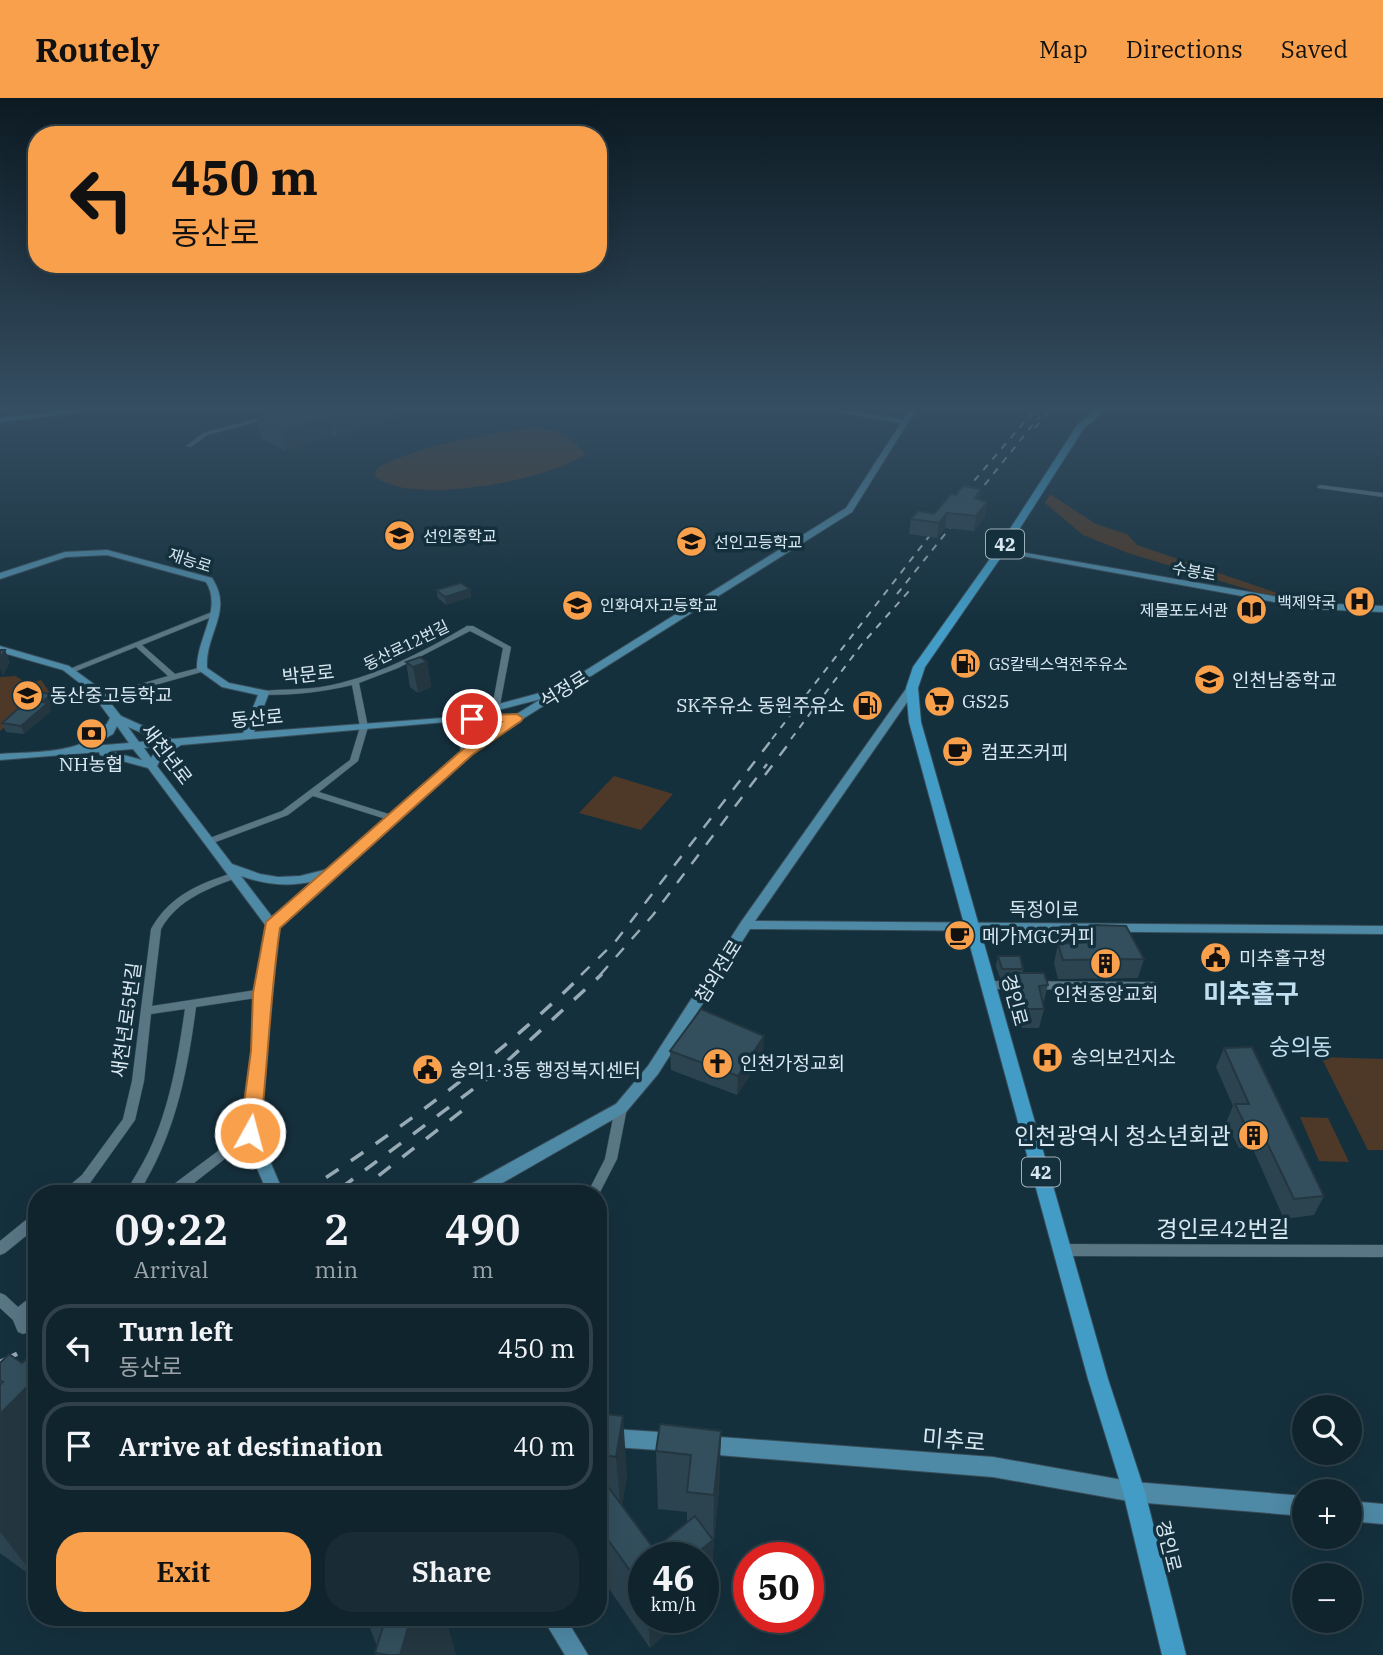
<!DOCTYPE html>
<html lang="en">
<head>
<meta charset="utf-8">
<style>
	:root { --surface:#10242e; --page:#192c36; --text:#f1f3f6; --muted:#9ca4aa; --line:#30414a; --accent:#f9a04c }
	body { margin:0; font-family:"IBM Plex Serif","Noto Sans KR",serif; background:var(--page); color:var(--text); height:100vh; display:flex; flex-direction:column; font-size:26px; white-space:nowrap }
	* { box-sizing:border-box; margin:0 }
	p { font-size:23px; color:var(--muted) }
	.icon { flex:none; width:38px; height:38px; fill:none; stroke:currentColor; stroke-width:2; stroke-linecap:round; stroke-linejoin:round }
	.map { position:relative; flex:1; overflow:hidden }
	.panel { position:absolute; left:28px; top:1087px; width:579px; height:441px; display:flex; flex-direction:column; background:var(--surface); border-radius:28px; box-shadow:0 7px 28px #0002,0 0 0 2px var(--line) }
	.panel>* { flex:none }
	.guide { position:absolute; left:28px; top:28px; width:579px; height:147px; border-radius:28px; box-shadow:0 7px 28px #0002,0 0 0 2px var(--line); background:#f9a04c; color:#111; overflow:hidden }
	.controls { position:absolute; left:1292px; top:1297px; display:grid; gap:14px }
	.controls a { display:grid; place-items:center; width:70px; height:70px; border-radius:50%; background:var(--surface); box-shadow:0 7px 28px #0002,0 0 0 2px var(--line); font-size:35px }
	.speed { position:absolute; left:628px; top:1444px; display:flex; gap:14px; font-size:35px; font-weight:700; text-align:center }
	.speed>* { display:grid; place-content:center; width:91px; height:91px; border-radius:50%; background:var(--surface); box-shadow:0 7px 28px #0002,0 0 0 2px var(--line); line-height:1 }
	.speed small { font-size:18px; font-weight:400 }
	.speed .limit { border:10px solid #d22; background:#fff; color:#111 }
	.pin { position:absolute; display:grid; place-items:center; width:60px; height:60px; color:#fff; margin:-30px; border:4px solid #fff; border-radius:50%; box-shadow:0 2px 7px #0007 }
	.me { position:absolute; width:77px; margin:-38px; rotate:7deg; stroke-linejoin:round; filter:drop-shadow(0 0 5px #0008) }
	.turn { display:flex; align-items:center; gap:24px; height:147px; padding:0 28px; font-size:32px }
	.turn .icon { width:91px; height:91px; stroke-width:2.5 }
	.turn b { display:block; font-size:49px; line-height:60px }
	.eta { display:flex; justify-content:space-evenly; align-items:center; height:119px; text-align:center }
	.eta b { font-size:42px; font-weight:600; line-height:49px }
	.action { display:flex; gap:14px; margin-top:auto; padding:14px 28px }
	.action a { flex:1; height:80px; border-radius:28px; background:var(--accent); color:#111; font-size:28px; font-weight:600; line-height:80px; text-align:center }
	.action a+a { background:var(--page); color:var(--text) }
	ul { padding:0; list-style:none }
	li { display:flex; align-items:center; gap:21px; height:88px; margin:0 14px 10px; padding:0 14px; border:4px solid var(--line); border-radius:28px }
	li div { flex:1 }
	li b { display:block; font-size:26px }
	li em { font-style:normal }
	header { display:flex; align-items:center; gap:42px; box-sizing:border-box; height:98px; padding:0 35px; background:var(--accent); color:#111 }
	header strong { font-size:33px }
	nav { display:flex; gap:38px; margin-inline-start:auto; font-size:24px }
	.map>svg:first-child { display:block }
	.green { fill:#4e3928 }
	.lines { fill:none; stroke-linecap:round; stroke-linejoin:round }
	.street-casing { stroke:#384d59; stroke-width:1 }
	.secondary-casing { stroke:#384d59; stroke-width:2 }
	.primary-casing { stroke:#384d59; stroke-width:2 }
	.street { fill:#597685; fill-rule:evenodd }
	.secondary { fill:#4e89a5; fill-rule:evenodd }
	.primary { fill:#429cc5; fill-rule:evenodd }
	.rail-far3 { stroke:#97abb5; stroke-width:2; stroke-dasharray:7 7; stroke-linecap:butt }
	.rail-far2 { stroke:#97abb5; stroke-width:2.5; stroke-dasharray:12 12; stroke-linecap:butt }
	.rail-far1 { stroke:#97abb5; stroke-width:3.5; stroke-dasharray:15 15; stroke-linecap:butt }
	.rail { stroke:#97abb5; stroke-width:4.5; stroke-dasharray:19 19; stroke-linecap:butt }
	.wall { fill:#2c4450 }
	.shaded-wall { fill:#243741 }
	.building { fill:#334f5d; stroke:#243741; stroke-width:2 }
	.route { fill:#f9a04c; stroke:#a26831; stroke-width:2 }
	.labels { text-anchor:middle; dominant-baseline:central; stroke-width:7; stroke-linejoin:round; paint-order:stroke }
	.far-poi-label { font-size:16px; fill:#d8e8f1; stroke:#15303d; text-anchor:start }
	.far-street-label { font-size:16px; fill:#d8e8f1; stroke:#15303d }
	.shield { fill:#15303d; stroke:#9eb1bb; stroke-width:2 }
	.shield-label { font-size:18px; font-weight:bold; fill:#d8e8f1 }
	.street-label { font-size:19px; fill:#d8e8f1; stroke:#15303d }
	.poi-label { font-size:19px; fill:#d8e8f1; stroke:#15303d; text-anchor:start }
	.quarter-label { font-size:23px; fill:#c0dff1; stroke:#15303d }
	.near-poi-label { font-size:23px; fill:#d8e8f1; stroke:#15303d; text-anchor:end }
	.near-street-label { font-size:23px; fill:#d8e8f1; stroke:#15303d }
	.district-label { font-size:26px; font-weight:bold; fill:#c0dff1; stroke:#15303d }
</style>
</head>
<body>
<header>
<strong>Routely</strong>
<nav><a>Map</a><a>Directions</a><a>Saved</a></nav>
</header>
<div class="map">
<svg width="1383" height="1557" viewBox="0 0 1383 1557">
	<rect width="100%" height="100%" fill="#15303d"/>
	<path class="green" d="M531,330C555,331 570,336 585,356C552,382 408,409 375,378L377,370C422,347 481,337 531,330Z
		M1050,396L1096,426L1127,436L1137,447L1283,497L1273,499L1128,455L1083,437L1045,405Z
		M16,578L27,586L41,582L51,596L42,598L0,633V579Z
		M614,678L673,696L641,732L579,715Z
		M1321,959L1383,961V1052H1368Z
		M1300,1019L1328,1020L1349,1064L1319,1063Z"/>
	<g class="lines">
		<defs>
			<path id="street" d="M270,317L273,319L272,320L207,337L191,349L186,348L203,335Z
				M1320,387L1383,395V399L1318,390L1317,389Z
				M212,514H215L219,516L142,547L175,576L202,569L206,571L205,573L102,602H99V598L168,578L136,549L74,574H71L67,572Z
				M467,528H473L511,549L499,612H493L492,610L503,550L470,533L398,570L359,585L368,629L358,663L319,694L395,718L397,720L395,722H389L313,698L288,717L213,745H207L205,743L207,741L282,713L350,662L360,629L352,587C323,594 294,597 264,597H261V593C281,591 301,592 321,589C374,580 421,555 467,528Z
				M236,774L239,775L241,777L239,779C209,790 178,801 161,831L152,908L262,891L266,892L267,895L266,898L262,899L196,909C187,977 175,1037 138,1096H125C133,1081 142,1068 149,1053C170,1009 178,959 185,911L151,916L144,983L135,1022L90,1085L77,1096H62L64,1092L82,1077L123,1021L132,983L151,831C170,797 200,785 236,774Z
				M990,883L1153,884L1157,885L1158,888L1157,891L1153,892L990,891L986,890L985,887L986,884Z
				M621,1005L625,1007L627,1010L617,1061L598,1098V1096H587L605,1061L615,1010L617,1007Z
				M250,1030L254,1032L256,1035L254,1038L180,1096H164L166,1092L246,1032Z
				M37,1116V1129L5,1155L0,1157V1143L32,1117Z
				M1062,1146L1383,1147V1159L1062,1158L1057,1156L1055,1152L1057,1148Z
				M0,1195L5,1197L18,1209L32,1198L37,1196V1211L26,1220L27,1222L37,1218V1231L23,1236L18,1234L13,1222L0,1210Z"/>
			<path id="secondary" d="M803,308H820L903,322L912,308H918L852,414L521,622L471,656L278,829L269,895L267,953L258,1035L284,1096H268L242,1035L253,953L255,895L266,828L148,670L100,657L99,654L0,662V656C36,653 92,658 110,620L90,593L63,572L0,554V548L69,568L98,589L121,618L172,641L243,635L258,597L222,589L197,571C196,541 223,511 206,484L107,457L66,459L0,481V475L65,454L107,452L212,480C234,513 205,535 207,570L229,585L268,593L269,595L254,634L469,618V614L547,593L551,594L846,410L901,325ZM541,601L515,617H479ZM505,623L471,646L468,632L459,624ZM446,624L458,633L461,653L328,771L300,778L278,779L260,776L232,766L157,668L162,659L181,647ZM117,628L129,645L92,648L113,636ZM128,629L159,642L139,644ZM165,648L154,655L151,660L144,650ZM133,651L142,662L109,653ZM241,778C267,787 289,789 315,783L273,820Z
				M998,450L1313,505L1383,508V514L1313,511L1001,454H998Z
				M912,587L917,590L755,823L1383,828V836L750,831L658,976L626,1014L483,1096H460L462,1091L616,1006L648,968L741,824L908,588Z
				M598,1330L674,1335L681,1337L684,1344L681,1351L674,1353L598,1348Z
				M706,1338L993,1359L1134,1384L1304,1398V1418L1134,1404L993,1379L706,1356L699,1354L696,1347L699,1340Z
				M1349,1403L1383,1406V1426L1349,1423Z
				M542,1519H565L588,1557H565Z"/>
			<path id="primary" d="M106,308H133L0,324V320Z
				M1102,308H1111L1084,330L1006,452L925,569L918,590L921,624L1108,1281L1145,1394L1186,1557H1162L1123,1394L1088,1281L909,624L906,590L913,569L997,451L1078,326Z"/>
		</defs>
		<use href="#street" class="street-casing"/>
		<use href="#secondary" class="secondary-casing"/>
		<use href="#primary" class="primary-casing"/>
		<use href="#street" class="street"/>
		<use href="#secondary" class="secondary"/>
		<use href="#primary" class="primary"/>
		<path class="rail-far3" d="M1035,330L1053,308
			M956,404L1038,308
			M897,496L1039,319
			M772,641L941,423
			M791,641L862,546L909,493"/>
		<path class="rail-far2" d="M765,677L793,640
			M581,877L615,844L773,640
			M600,877L653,817L767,666"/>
		<path class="rail-far1" d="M341,1090L492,977L602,876
			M301,1096C401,1031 498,960 583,876
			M322,1096L345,1079
			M355,1096L467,1009"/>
		<path class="rail" d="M0,1264L37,1246"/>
	</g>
	<path class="wall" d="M303,308H392L394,321L337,340L333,338L286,353L261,340L257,320Z
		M847,308H880V312H867Z
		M981,391L980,402L987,404L985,419L974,433L945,430L937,440L909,436L911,421L934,416L956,397Z
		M470,491L471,499L446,507L438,500L436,492Z
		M406,564H427L431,589L418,595L410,589Z
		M55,605L49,609L51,613L24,636L6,634L2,625Z
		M1085,837L1144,861L1138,880L1058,881L1054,865L1058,846L1083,844Z
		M998,858L1023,871V875L1048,887L1043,906L1044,911L1039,930H1022L1013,894L1016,881L1000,880L996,868Z
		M1224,950L1324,1098L1314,1117L1284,1121L1252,1049L1239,1050L1226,1025L1233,1008L1216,969Z
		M670,953L763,958L737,997L671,972Z
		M37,1251V1482L0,1455V1265H22Z
		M598,1315L627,1377L622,1407L654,1451L687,1425V1414L658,1411L656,1353L721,1333L719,1391L713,1454L712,1497L644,1460V1519H685L650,1550L598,1475Z
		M316,1519H445L456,1557H376L375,1555L377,1548L369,1528Z"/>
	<path class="shaded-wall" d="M371,308H392L394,321L337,340L334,320Z
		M329,318L333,338L286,353L282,333Z
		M981,391L979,406L975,400Z
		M987,404L985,419L974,433L976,418Z
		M947,415L945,430L937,440L939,425Z
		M470,491L471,499L446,507L445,499Z
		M5,552L10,564L3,578L0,570V561Z
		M427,564L431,589L418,595L413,569Z
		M52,596L55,605L49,609L51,613L24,636L21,628L42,604Z
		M764,938L763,958L737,997L738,978Z
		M37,1279V1481L0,1434V1316Z
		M623,1318L627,1377L621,1416L616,1359Z
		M721,1333L719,1391L713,1454L714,1397Z
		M713,1442L712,1497L704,1503V1460H691Z
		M397,1519H445L456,1557H400Z
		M648,1519H685L650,1550Z"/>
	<path class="building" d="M303,308H371L334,320L329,318L282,333L257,320Z
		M963,388L981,391L975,400L987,404L976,418L947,415L939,425L911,421L918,413L934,416L951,396L956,397Z
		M461,485L470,491L445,499L436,492Z
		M0,552H5L0,561Z
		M420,559L427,564L413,569L406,564Z
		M37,594L52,596L42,604L48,605L21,628L2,625Z
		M1095,827L1126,828L1144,861L1063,862L1058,846L1087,844L1085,837Z
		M998,858H1020L1023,871H1002Z
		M1018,875H1044L1048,887L1039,888L1044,911H1026Z
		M701,911L764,938L738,978L670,953Z
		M1252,949L1324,1098L1294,1101L1260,1030L1247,1031L1235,1006H1249L1224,950Z
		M37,1251V1279L0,1316V1287L3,1284L0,1282V1265L9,1256L22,1265Z
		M598,1315L623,1318L616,1359L598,1356Z
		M660,1326L721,1333L714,1397L687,1394L691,1357L656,1353Z
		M598,1375L654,1451L695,1418L713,1442L691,1460H644V1492L598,1428Z
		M386,1519H411L400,1557H389L375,1555Z"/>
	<linearGradient id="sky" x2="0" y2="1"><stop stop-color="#0c1a22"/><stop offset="0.59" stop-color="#354e62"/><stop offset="1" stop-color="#354e62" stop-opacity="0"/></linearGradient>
	<rect width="1383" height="526" fill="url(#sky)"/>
	<path class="route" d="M517,616L523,620L521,623L472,657L280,830C270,898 268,967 260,1035L257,1041H243L240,1035L251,953L253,895L266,824L462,652L501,624L472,625L467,624V618Z"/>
	<defs>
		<symbol id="school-disc" viewBox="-11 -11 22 22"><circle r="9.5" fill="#f9a04c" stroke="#15303d"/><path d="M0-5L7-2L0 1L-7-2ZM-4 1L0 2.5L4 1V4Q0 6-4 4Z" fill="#111"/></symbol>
		<symbol id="hospital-disc" viewBox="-11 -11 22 22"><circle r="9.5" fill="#f9a04c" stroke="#15303d"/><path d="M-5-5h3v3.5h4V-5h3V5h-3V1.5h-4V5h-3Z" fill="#111"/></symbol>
		<symbol id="library-disc" viewBox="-11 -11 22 22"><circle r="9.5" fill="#f9a04c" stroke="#15303d"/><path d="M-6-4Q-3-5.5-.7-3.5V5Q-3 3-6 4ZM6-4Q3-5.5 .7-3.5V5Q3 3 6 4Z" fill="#111"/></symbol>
		<symbol id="fuel-disc" viewBox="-11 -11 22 22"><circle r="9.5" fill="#f9a04c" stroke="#15303d"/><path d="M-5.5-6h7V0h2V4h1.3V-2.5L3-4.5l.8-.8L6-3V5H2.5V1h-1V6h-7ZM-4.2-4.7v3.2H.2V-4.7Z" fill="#111"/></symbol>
		<symbol id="supermarket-disc" viewBox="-11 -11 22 22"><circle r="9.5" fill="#f9a04c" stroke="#15303d"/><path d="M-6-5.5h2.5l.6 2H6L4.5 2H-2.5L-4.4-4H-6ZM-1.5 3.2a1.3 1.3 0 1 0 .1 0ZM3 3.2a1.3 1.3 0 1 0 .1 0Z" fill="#111"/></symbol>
		<symbol id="bank-disc" viewBox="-11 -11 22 22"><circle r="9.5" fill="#f9a04c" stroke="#15303d"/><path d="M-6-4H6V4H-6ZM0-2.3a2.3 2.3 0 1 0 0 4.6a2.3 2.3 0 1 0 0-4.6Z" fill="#111"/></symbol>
		<symbol id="cafe-disc" viewBox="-11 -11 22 22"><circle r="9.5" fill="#f9a04c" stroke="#15303d"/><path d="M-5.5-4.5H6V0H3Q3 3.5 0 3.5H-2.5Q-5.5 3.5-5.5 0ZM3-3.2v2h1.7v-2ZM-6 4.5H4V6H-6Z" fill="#111"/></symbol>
		<symbol id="civic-disc" viewBox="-11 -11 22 22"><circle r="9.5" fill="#f9a04c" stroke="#15303d"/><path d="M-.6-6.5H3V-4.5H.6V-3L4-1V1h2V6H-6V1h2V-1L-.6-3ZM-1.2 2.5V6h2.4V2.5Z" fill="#111"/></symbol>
		<symbol id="building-disc" viewBox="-11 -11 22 22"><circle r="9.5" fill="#f9a04c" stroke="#15303d"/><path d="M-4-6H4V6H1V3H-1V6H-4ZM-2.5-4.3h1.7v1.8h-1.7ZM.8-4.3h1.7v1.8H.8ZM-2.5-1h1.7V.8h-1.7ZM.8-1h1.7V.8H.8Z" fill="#111"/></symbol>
		<symbol id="church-disc" viewBox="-11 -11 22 22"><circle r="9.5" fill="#f9a04c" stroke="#15303d"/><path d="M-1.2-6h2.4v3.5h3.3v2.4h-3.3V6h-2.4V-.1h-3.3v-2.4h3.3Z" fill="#111"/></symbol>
	</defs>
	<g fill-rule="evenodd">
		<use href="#school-disc" x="382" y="420" width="35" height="35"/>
		<use href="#school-disc" x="674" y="426" width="35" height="35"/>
		<use href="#hospital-disc" x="1342" y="486" width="35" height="35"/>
		<use href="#school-disc" x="560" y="490" width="35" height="35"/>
		<use href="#library-disc" x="1234" y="494" width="35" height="35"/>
		<use href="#fuel-disc" x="948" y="548" width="35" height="35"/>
		<use href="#school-disc" x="1192" y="564" width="35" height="35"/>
		<use href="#school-disc" x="10" y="580" width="35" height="35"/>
		<use href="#supermarket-disc" x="922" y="586" width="35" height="35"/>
		<use href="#fuel-disc" x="850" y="590" width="35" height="35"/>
		<use href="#bank-disc" x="74" y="618" width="35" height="35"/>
		<use href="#cafe-disc" x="940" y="636" width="35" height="35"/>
		<use href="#cafe-disc" x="942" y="820" width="35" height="35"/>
		<use href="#civic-disc" x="1198" y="842" width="35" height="35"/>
		<use href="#building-disc" x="1088" y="848" width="35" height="35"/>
		<use href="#hospital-disc" x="1030" y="942" width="35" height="35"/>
		<use href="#church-disc" x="700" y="948" width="35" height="35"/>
		<use href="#civic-disc" x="410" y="954" width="35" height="35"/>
		<use href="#building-disc" x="1236" y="1020" width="35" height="35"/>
	</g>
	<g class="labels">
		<g class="far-poi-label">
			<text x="423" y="438">선인중학교</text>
			<text x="714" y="444">선인고등학교</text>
			<text x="1336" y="504" text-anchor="end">백제약국</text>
			<text x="600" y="507">인화여자고등학교</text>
			<text x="1228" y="512" text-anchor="end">제물포도서관</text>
			<text x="989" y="566">GS칼텍스역전주유소</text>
		</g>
		<g class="far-street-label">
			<text transform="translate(190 462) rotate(18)">재능로</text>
			<text transform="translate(1194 473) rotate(10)">수봉로</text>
			<text transform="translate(406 547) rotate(-26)">동산로12번길</text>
		</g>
		<g class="shield">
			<rect x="986" y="431.5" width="38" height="29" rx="5"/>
			<rect x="1022" y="1059.5" width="38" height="29" rx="5"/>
		</g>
		<g class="shield-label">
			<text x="1005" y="446">42</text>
			<text x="1041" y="1074">42</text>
		</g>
		<g class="street-label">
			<text transform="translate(308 576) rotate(-6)">박문로</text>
			<text transform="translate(564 591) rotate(-32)">석정로</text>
			<text transform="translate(257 620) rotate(-5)">동산로</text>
			<text transform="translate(167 656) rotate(53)">새천년로</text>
			<text x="1044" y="811">독정이로</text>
			<text transform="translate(718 873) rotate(-58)">참외전로</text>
			<text transform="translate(1015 902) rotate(75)">경인로</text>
			<text transform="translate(126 922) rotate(-82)">새천년로5번길</text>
			<text transform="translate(1169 1448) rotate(76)">경인로</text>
		</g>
		<g class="poi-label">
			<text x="1232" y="582">인천남중학교</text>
			<text x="50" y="597">동산중고등학교</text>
			<text x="962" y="603">GS25</text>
			<text x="845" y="607" text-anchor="end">SK주유소 동원주유소</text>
			<text x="981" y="654">컴포즈커피</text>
			<text x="91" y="666" text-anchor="middle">NH농협</text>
			<text x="982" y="838">메가MGC커피</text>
			<text x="1239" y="860">미추홀구청</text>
			<text x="1106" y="896" text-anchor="middle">인천중앙교회</text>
			<text x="1071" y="959">숭의보건지소</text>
			<text x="740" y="965">인천가정교회</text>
			<text x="450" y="972">숭의1·3동 행정복지센터</text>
		</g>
		<g class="quarter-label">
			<text x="1301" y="948">숭의동</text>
		</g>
		<g class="near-poi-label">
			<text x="1231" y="1037">인천광역시 청소년회관</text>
		</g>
		<g class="near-street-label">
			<text x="1223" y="1130">경인로42번길</text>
			<text transform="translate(954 1341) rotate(5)">미추로</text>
		</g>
		<g class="district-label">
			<text x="1251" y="895">미추홀구</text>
		</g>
	</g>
</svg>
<div class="controls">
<a><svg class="icon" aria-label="search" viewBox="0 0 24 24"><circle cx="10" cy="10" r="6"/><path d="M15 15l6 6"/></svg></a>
<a>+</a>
<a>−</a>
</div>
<div class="speed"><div>46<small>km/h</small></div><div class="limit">50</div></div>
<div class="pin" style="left:472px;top:621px;background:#d93025"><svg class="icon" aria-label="arrive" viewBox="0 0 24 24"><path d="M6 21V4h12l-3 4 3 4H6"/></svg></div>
<svg class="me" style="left:250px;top:1035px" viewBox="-20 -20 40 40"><circle r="17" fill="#f9a04c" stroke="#fff" stroke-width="3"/><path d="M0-11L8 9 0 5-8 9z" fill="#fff"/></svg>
<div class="guide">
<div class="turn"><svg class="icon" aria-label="left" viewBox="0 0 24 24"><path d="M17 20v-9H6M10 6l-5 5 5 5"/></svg><div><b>450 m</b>동산로</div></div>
</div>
<section class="panel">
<div class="eta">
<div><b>09:22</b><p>Arrival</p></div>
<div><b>2</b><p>min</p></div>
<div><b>490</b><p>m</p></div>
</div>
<ul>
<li><svg class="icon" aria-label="left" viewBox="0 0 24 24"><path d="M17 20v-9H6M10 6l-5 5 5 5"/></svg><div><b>Turn left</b><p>동산로</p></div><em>450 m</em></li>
<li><svg class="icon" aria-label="arrive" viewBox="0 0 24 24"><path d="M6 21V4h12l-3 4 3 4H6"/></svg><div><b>Arrive at destination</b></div><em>40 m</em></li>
</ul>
<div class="action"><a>Exit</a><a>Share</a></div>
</section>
</div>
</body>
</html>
